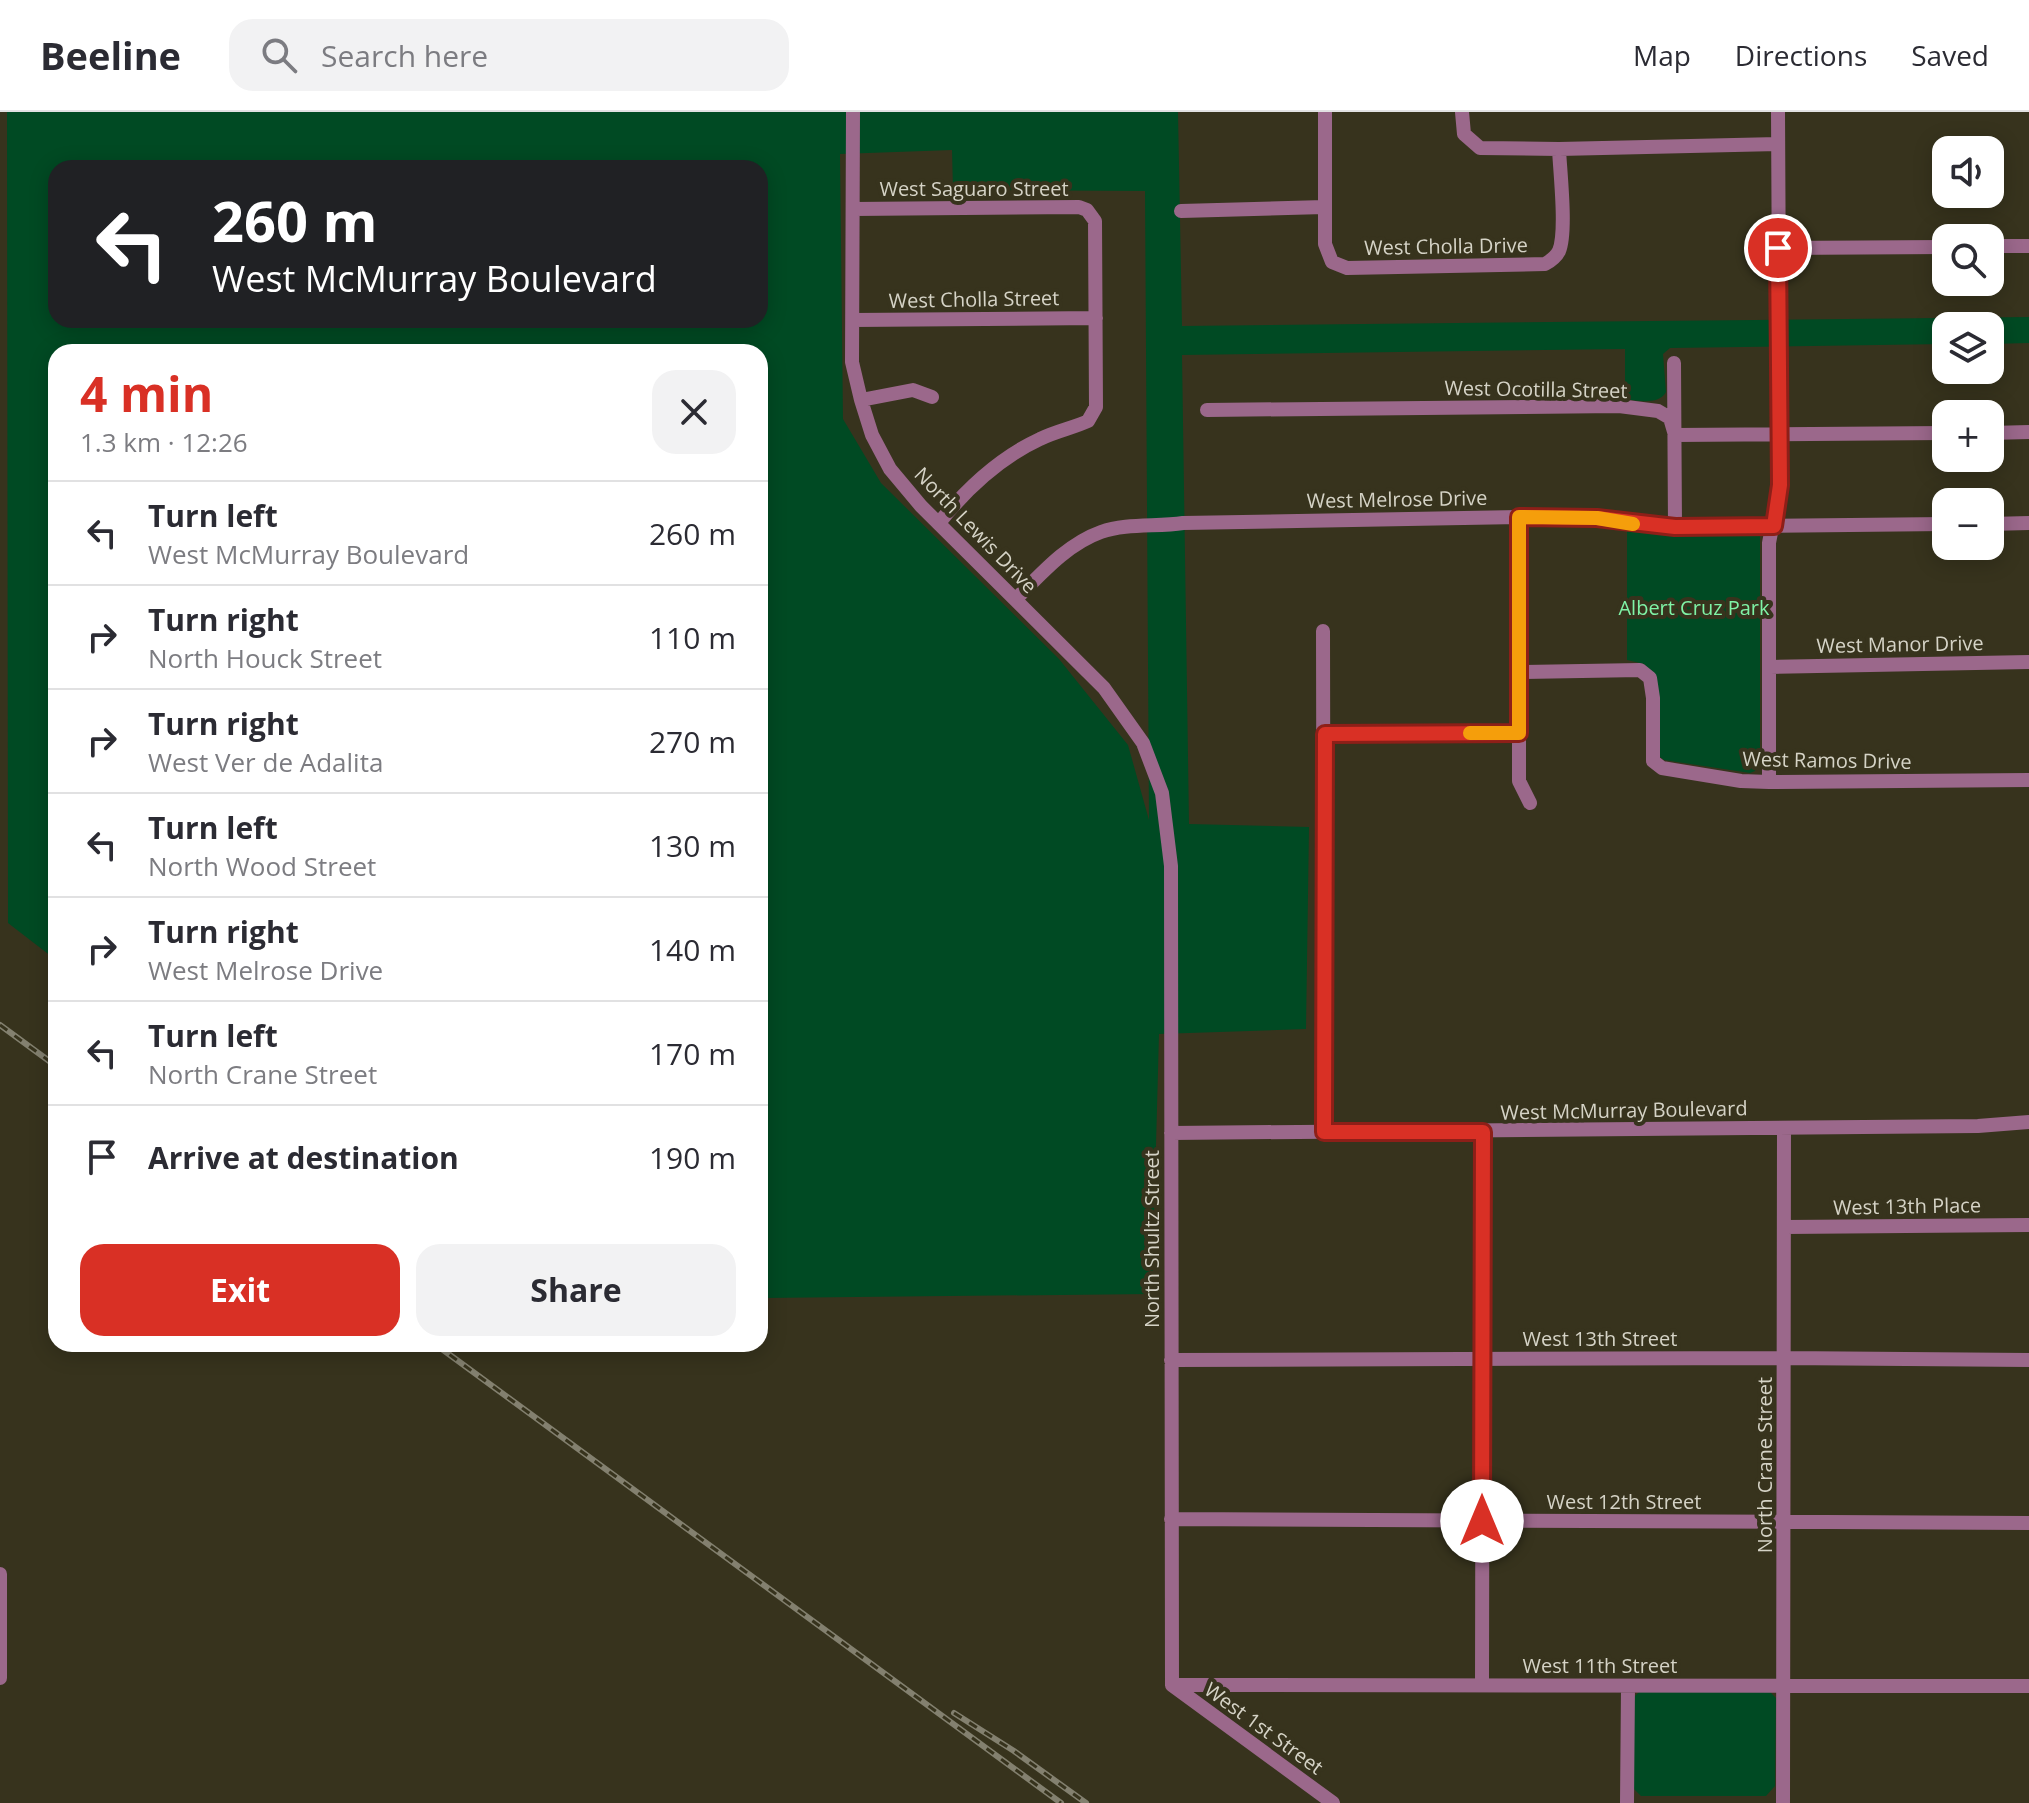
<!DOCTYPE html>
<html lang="en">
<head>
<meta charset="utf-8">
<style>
	:root { --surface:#fff; --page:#f2f2f3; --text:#2b2b33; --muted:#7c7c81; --line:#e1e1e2; --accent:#d93025 }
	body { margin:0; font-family:"Open Sans",sans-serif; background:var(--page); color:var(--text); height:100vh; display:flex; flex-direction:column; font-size:30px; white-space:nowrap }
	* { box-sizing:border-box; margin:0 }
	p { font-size:26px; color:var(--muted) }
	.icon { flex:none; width:44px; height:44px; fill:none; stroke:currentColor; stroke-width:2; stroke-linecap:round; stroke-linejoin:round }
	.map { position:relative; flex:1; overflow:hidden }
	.sheet { position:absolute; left:48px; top:232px; width:720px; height:1008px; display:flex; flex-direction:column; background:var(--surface); border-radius:24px; box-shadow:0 4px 20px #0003 }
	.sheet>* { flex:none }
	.banner { position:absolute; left:48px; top:48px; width:720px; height:168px; border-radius:24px; box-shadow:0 4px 20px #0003; background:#202124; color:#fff; overflow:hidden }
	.controls { position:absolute; left:1932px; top:24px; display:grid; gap:16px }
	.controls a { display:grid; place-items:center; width:72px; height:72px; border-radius:16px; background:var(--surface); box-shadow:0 4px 20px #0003; font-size:40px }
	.pin { position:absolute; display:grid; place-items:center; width:68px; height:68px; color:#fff; margin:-34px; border:4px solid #fff; border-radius:50%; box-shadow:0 2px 8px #0007 }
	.me { position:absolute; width:88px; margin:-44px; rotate:0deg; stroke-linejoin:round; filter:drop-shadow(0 0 6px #0008) }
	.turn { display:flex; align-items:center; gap:28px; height:168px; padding:0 32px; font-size:36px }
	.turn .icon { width:104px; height:104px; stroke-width:2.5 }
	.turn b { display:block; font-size:56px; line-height:68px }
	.round { display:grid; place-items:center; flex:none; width:84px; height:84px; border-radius:24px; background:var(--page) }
	.headline { display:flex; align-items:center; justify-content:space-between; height:136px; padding:0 32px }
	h1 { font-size:48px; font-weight:700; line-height:60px; color:var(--accent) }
	.action { display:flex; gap:16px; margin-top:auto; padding:16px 32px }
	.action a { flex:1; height:92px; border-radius:24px; background:var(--accent); color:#fff; font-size:32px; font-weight:700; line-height:92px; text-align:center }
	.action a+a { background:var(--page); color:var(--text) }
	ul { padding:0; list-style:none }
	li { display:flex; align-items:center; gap:24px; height:104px; padding:0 32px; border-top:2px solid var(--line) }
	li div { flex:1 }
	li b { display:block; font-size:30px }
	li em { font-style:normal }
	header { display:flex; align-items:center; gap:48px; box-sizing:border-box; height:112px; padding:0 40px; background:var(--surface); border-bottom:2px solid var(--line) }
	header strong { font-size:38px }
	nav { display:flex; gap:44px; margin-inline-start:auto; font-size:28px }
	.search { width:560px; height:72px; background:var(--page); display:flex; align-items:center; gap:20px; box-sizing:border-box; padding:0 28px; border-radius:24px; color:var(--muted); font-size:30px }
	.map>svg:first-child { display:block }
	.green { fill:#004a23; fill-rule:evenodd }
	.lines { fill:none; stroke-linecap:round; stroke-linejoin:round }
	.minor { stroke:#9b688b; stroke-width:14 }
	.rail-casing { stroke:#83806f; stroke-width:6 }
	.rail { stroke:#37331d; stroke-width:3; stroke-dasharray:9; stroke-linecap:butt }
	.route-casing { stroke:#8d1f18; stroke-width:20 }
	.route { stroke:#d93025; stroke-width:14 }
	.slow { stroke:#f59e0b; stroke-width:14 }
	.labels { text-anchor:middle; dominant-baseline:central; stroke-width:8; stroke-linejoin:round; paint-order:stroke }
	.street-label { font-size:20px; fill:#d5d3c6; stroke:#37331d }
	.park-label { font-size:20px; fill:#7ff3a6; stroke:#37331d }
</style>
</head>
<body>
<header>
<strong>Beeline</strong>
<div class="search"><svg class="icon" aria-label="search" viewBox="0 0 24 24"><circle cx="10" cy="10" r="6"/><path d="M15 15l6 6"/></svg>Search here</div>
<nav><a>Map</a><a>Directions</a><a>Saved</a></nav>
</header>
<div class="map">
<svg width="2029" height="1691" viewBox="0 0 2029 1691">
	<rect width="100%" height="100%" fill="#37331d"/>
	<path class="green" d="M7,0H1178L1182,214L2029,205V231L1990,232V214H1946V232L1670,236L1663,242L1666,280C1659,293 1639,289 1625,287V237L1182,243L1189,712L1309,715L1306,917L1159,922L1152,1182L760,1186V240H56V848L8,811ZM952,38L953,78L1145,79L1149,708L1128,633L1059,547L881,371L843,307L840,42ZM56,56H760V208H56Z
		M1627,412L1757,420L1760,424V648L1755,659L1750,661L1664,648L1660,645L1656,566L1644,552L1627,548Z
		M1641,1578H1768L1776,1586L1775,1674L1766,1684H1641L1632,1675L1633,1586Z"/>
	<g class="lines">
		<path class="minor" d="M853,0L852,250L861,288L872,323L890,357L921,394L1104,576L1143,631L1162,681L1171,754L1172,1573
			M1325,0V132L1332,150L1347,156L1545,152C1552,148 1556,145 1559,139C1567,120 1560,60 1559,37
			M1462,0L1464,22L1480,36L1559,37L1778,32
			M854,97L1079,95L1087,98L1095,109L1096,295L1088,309C1073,316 1056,319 1040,327C999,346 967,376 939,411
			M1181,99L1324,95
			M1990,134H2029
			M1778,136L1946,135
			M853,208L1096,206
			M1674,251L1675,415
			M861,288L913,278L932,285
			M1207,298L1619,294L1658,299L1670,306L1675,323L1946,321
			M1990,321L2029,320
			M1519,405V669L1530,691
			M1990,412L2029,411
			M1016,487C1041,462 1067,432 1101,420C1126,411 1157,415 1183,411L1519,405L1597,406L1675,415L1946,412
			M1323,519L1324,1020
			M1771,555L2029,550
			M1519,560L1640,558L1650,566L1653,586V649L1662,656L1741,669L1769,670L2029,668
			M1325,622L1519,621
			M1769,670V431L1780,373L1778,0
			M1171,1021L1978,1014L2029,1010
			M1785,1115L2029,1113
			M1171,1248L1784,1246L2029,1248
			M1171,1407L2029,1411
			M0,1462V1566
			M1172,1573L2029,1574
			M1172,1573L1333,1691
			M1482,1573L1483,1020
			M1627,1691L1628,1574
			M1783,1691L1784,1016"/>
		<defs>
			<path id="rail" d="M0,913L56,954
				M435,1232L1061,1691
				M954,1601L1014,1639L1086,1691"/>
		</defs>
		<use href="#rail" class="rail-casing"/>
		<use href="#rail" class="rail"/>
	</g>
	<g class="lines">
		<defs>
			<path id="route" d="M1482,1409L1483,1020H1324L1325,622L1519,621V405L1597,406L1675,415L1774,414L1780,373L1778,136"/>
		</defs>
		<use href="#route" class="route-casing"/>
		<use href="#route" class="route"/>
		<path class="slow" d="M1470,621H1519V405L1597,406L1633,412"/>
	</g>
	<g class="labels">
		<g class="street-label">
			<text x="974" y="76">West Saguaro Street</text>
			<text transform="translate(1446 134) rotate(-1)">West Cholla Drive</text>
			<text transform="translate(974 187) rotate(-1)">West Cholla Street</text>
			<text transform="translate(1536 277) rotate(1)">West Ocotilla Street</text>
			<text transform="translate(1397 387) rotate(-1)">West Melrose Drive</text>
			<text transform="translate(976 418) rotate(46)">North Lewis Drive</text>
			<text transform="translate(1900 532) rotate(-1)">West Manor Drive</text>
			<text transform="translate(1827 648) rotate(1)">West Ramos Drive</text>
			<text transform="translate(1624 998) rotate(-1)">West McMurray Boulevard</text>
			<text transform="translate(1907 1094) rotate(-1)">West 13th Place</text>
			<text transform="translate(1151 1127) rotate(-90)">North Shultz Street</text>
			<text x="1600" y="1226">West 13th Street</text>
			<text transform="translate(1764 1353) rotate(-90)">North Crane Street</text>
			<text x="1624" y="1389">West 12th Street</text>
			<text x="1600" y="1553">West 11th Street</text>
			<text transform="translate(1264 1616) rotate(36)">West 1st Street</text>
		</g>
		<g class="park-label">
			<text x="1694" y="495">Albert Cruz Park</text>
		</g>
	</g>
</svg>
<div class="controls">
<a><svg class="icon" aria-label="sound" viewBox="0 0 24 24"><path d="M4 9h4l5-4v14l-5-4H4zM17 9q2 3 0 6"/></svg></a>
<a><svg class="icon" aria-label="search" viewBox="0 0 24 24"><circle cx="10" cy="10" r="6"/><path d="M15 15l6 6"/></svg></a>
<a><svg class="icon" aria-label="layers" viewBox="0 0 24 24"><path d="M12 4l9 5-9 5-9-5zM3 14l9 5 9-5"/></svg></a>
<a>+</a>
<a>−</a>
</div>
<div class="pin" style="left:1778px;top:136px;background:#d93025"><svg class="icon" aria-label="arrive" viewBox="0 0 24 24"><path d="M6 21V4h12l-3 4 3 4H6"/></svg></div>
<svg class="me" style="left:1482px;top:1409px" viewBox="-20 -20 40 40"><circle r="19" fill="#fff"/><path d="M0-13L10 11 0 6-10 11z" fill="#d93025"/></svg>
<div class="banner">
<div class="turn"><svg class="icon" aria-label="left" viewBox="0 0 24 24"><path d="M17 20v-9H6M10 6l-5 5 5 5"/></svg><div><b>260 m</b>West McMurray Boulevard</div></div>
</div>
<section class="sheet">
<div class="headline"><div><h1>4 min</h1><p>1.3 km · 12:26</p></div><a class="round"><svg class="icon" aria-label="close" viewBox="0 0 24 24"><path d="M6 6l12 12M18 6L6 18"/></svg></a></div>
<ul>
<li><svg class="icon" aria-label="left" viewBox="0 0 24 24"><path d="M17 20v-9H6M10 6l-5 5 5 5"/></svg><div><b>Turn left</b><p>West McMurray Boulevard</p></div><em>260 m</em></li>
<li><svg class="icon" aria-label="right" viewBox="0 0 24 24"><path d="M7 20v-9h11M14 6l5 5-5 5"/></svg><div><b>Turn right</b><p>North Houck Street</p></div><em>110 m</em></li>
<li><svg class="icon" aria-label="right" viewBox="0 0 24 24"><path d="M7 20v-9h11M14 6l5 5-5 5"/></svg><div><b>Turn right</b><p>West Ver de Adalita</p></div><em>270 m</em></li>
<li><svg class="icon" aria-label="left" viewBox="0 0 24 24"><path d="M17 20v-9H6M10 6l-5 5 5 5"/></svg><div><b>Turn left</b><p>North Wood Street</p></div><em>130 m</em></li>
<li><svg class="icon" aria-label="right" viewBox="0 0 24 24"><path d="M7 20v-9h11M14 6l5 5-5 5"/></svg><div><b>Turn right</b><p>West Melrose Drive</p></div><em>140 m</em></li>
<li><svg class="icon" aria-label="left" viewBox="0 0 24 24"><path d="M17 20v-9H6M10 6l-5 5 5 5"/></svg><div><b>Turn left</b><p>North Crane Street</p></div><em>170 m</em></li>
<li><svg class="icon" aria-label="arrive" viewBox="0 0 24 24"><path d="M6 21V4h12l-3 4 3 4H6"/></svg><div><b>Arrive at destination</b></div><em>190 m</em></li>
</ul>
<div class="action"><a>Exit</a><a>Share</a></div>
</section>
</div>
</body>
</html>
